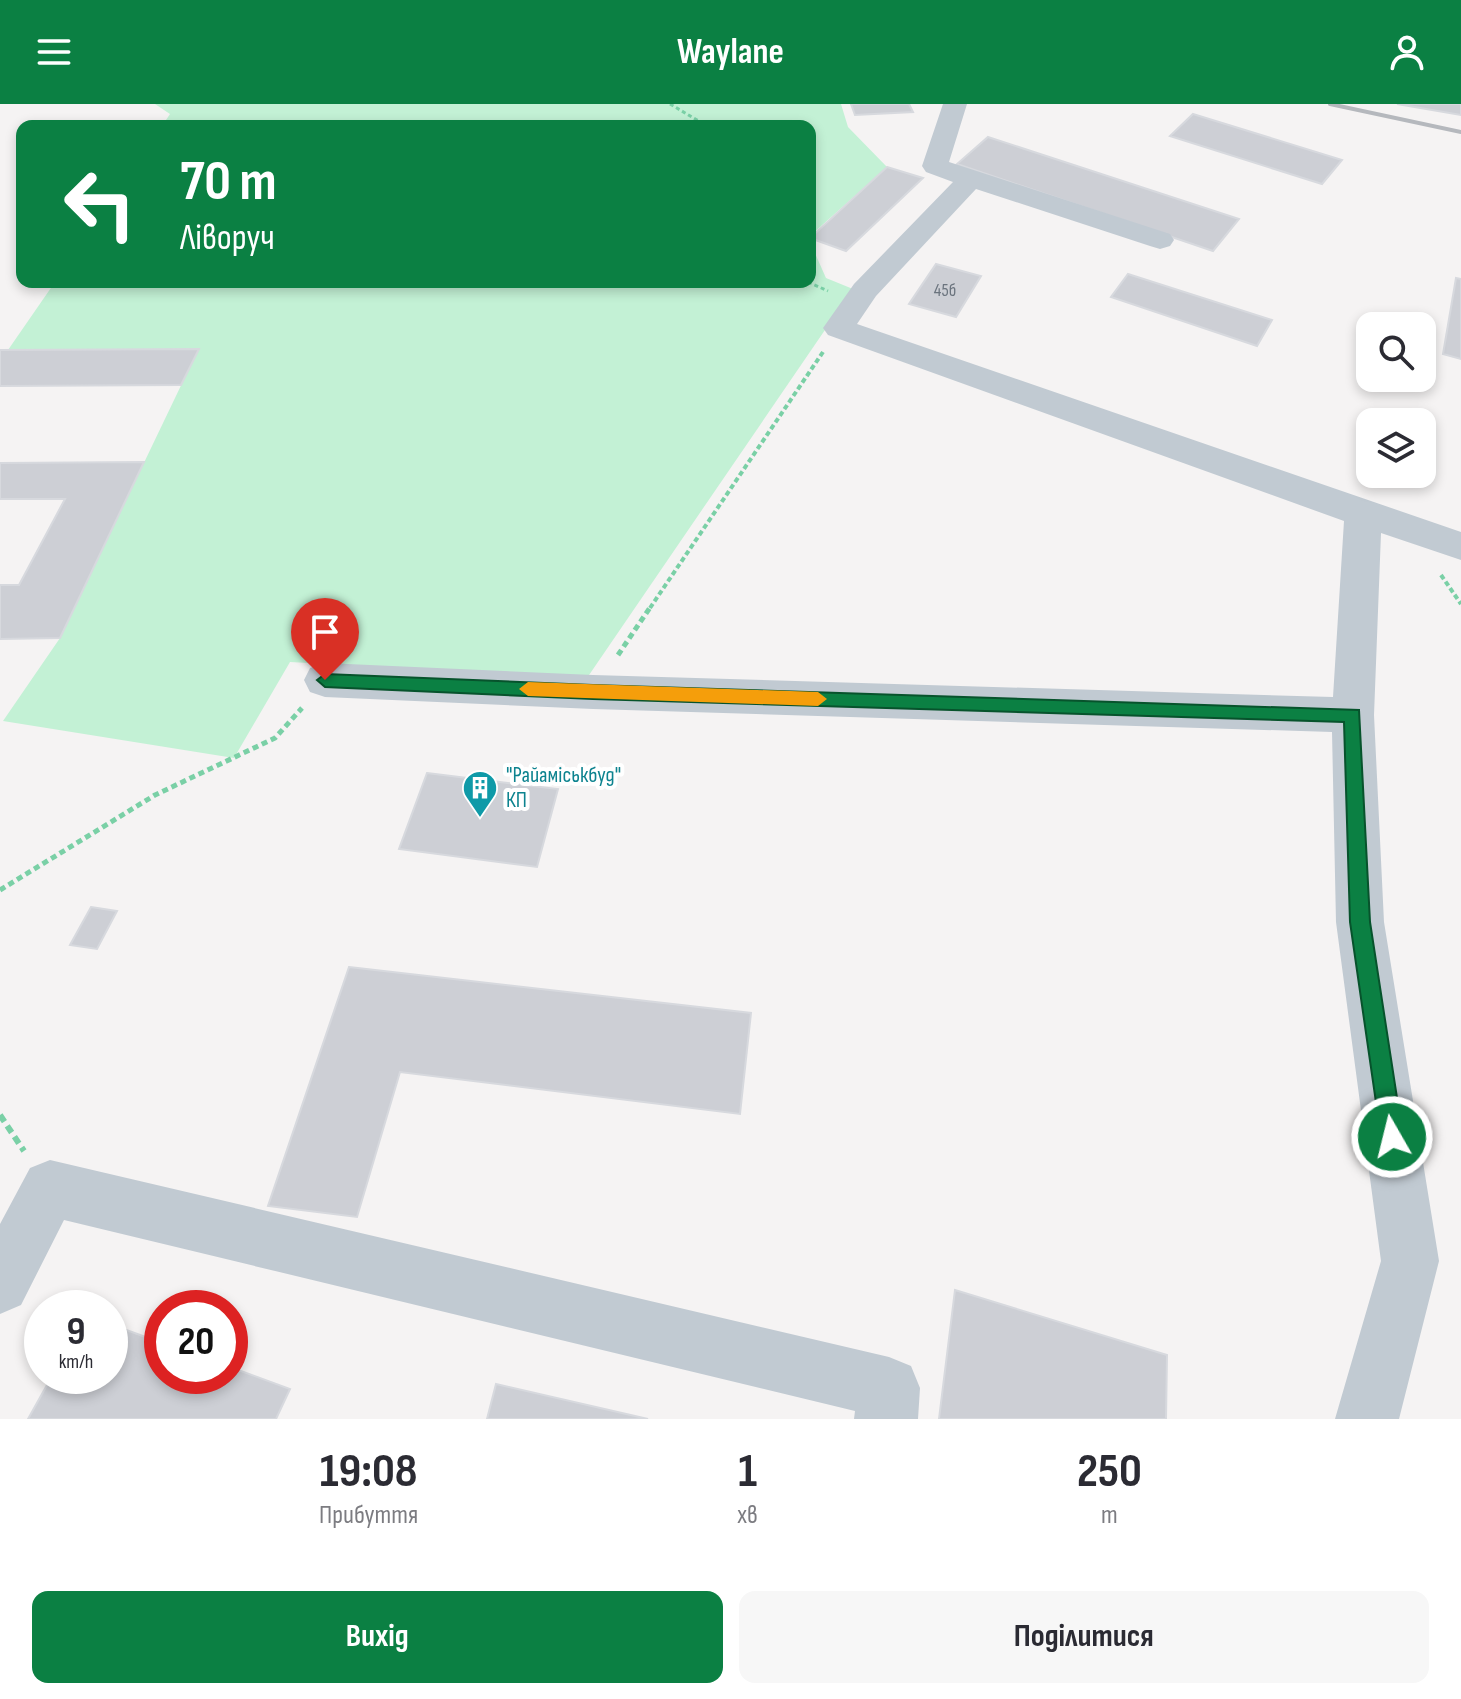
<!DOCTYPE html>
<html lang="uk">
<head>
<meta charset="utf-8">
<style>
	:root { --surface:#fff; --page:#f7f7f7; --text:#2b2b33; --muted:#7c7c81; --accent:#0b8043 }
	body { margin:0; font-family:"Sofia Sans Condensed",sans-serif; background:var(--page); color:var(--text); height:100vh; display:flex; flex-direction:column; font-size:30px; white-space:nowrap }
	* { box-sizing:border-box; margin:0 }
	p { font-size:26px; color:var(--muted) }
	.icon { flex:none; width:44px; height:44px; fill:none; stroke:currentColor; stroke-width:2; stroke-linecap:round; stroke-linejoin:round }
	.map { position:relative; height:1315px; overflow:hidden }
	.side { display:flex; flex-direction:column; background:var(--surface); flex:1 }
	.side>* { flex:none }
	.guide { position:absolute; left:16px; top:16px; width:800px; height:168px; border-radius:16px; box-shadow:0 4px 12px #0003; background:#0b8043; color:#fff; overflow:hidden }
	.fabs { position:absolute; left:1356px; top:208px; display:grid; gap:16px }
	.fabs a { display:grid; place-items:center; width:80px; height:80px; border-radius:16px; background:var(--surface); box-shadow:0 4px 12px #0003; font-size:40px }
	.speed { position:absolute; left:24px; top:1186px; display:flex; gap:16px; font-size:40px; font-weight:700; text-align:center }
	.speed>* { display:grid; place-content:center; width:104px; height:104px; border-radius:50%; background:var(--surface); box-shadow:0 4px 12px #0003; line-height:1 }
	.speed small { font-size:20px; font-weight:400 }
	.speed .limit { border:12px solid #d22; background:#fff; color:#111 }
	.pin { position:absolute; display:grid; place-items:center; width:68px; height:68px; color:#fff; margin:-82px -34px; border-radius:50% 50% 50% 0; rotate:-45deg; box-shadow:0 0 8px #0007 }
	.pin .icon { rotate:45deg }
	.me { position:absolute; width:88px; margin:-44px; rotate:352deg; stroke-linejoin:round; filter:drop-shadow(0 0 6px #0008) }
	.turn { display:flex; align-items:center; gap:28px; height:168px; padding:0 32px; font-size:36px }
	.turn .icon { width:104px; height:104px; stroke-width:2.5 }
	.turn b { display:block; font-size:56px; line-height:68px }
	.eta { display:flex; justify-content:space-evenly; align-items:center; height:136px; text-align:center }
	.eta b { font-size:48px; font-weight:700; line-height:56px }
	.cta { display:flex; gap:16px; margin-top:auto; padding:16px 32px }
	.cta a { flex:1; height:92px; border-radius:16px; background:var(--accent); color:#fff; font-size:32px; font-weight:700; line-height:92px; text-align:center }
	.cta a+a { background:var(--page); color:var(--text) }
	header { display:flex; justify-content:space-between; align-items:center; height:104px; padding:0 32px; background:var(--accent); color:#fff; font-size:36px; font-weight:700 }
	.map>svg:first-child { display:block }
	.green { fill:#c3f1d5 }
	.building { fill:#cdcfd5; stroke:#d7d9de; stroke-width:2 }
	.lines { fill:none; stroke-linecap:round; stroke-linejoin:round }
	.path-far3 { stroke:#7ad0a6; stroke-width:3; stroke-dasharray:4 3; stroke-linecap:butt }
	.path-far2 { stroke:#7ad0a6; stroke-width:4; stroke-dasharray:5 3; stroke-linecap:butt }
	.path-far1 { stroke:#7ad0a6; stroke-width:5; stroke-dasharray:6 4; stroke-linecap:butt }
	.path { stroke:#7ad0a6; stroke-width:6; stroke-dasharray:8 5; stroke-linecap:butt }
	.minor { fill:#c1cad2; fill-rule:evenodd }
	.rail { stroke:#b5b8bd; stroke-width:4 }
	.route { fill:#0b8043; stroke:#07532c; stroke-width:2 }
	.slow { fill:#f59e0b }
	.labels { text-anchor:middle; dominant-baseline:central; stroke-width:8; stroke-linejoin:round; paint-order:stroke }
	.number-label { font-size:18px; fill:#6b747e }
	.culture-label { font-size:22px; fill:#0d838f; stroke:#fff; text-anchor:start }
</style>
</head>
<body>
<header><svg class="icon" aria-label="menu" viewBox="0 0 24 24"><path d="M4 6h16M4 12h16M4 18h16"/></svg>Waylane<svg class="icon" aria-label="person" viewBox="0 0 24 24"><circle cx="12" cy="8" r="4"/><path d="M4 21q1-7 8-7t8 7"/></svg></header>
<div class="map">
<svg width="1461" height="1315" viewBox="0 0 1461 1315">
	<rect width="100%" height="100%" fill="#f5f3f3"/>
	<path class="green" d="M155,0H841L848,23L887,63L810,132V22H162L170,10Z
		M810,138L826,174L853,185L587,574L290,558L234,654L3,617L60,534L198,246H8L55,178H810Z"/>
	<path class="building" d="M851,0H909L913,8L855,11Z
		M1397,0H1461V11Z
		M1193,10L1342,56L1322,80L1170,32Z
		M988,33L1239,115L1213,147L957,60Z
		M887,63L923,74L846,147L810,134Z
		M936,160L981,172L956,213L909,200Z
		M1128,170L1272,216L1257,242L1111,193Z
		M1456,174L1461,175V255L1443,250Z
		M199,245L181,281L0,282V246Z
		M144,358L60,534L0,535V481H19L65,395H0V359Z
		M427,669L558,685L537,763L399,745Z
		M91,803L117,807L97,845L70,841Z
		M349,863L751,909L740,1010L400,968L357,1113L268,1102Z
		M955,1186L1167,1251L1166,1315H939Z
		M110,1220L162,1239V1272H230V1263L290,1285L276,1315H28L52,1272H110Z
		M496,1280L648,1315H487Z"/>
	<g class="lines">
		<path class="path-far3" d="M670,0L707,22
			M810,74L814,80L810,89
			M808,178L828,187"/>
		<path class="path-far2" d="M1441,471L1461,500
			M650,504L823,248"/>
		<path class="path-far1" d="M618,551L651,502
			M0,786L155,691L275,634L302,604"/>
		<path class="path" d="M0,1011L24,1047"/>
		<path class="minor" d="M943,0H967L949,58L1170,130L1174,136L1170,142L1160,145L1150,142L976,85L876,192L857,220L1461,428V456L1381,429L1374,611L1384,818L1439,1157L1399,1315H1335L1381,1157L1336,818L1332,628L593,605L325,593L310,588L304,576L310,564L325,559L593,571L1333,593L1344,417L828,231L823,224L854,180L953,78L926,68L922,62Z
			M50,1056L889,1253L911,1262L920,1284L918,1315H854L855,1307L64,1116L21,1201L0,1210V1120L30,1064Z"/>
		<path class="rail" d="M1330,0L1461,28"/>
	</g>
	<path class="route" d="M325,570L593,581L1359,606L1370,818L1403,1033L1400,1041L1392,1045L1384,1041L1381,1033L1350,818L1344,618L593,595L325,583L317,576Z"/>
	<path class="slow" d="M528,578L818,588L827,595L818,602L528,592L519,585Z"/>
	<defs>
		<symbol id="building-pin" viewBox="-11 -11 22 30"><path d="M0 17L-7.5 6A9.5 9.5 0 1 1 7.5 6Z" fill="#0f9aa8" stroke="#fff"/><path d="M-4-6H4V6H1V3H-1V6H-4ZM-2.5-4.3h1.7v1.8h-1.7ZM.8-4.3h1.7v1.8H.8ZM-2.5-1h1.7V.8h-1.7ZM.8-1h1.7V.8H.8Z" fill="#fff"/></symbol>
	</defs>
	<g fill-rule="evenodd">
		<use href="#building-pin" x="460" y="664" width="40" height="54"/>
	</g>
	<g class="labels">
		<g class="number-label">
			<text x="945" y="186">45б</text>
		</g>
		<g class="culture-label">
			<text x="506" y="671">"Райаміськбуд"<tspan x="506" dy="25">КП</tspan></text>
		</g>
	</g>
</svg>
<div class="fabs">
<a><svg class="icon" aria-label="search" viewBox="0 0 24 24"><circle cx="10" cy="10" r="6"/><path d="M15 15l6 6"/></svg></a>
<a><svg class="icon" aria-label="layers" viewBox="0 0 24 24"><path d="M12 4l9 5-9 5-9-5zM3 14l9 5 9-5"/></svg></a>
</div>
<div class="speed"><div>9<small>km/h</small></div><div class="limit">20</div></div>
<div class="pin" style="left:325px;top:576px;background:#d93025"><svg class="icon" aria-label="arrive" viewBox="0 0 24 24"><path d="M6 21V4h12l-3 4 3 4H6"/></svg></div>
<svg class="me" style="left:1392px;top:1033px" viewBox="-20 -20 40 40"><circle r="17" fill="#0b8043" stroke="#fff" stroke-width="3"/><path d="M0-11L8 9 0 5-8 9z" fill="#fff"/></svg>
<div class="guide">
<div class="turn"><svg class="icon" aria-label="left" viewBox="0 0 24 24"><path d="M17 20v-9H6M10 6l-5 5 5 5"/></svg><div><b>70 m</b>Ліворуч</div></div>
</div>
</div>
<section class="side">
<div class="eta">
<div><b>19:08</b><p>Прибуття</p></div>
<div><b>1</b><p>хв</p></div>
<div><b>250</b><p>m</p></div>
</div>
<div class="cta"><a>Вихід</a><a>Поділитися</a></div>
</section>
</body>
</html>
